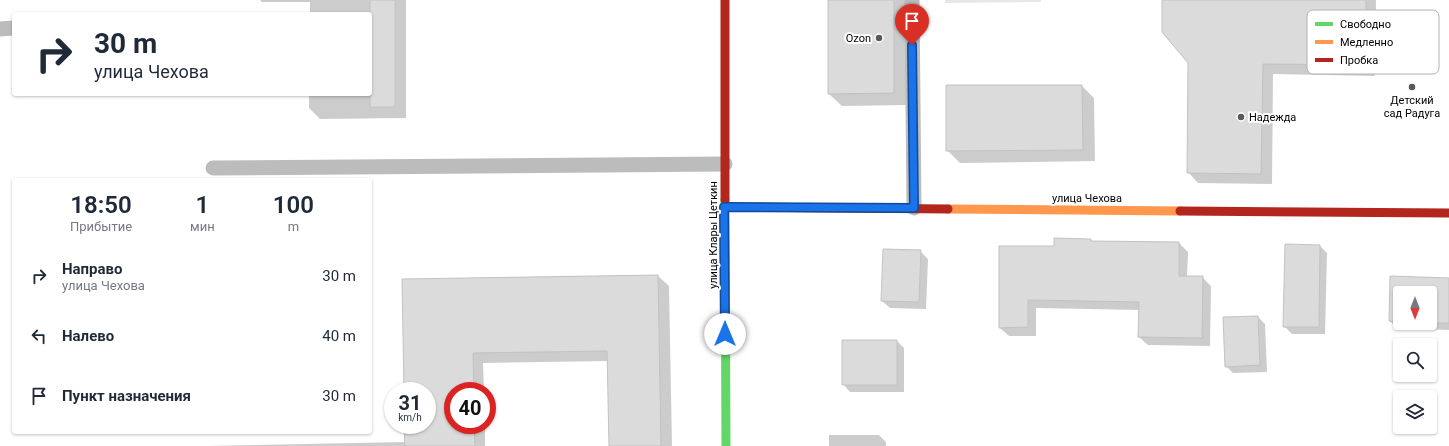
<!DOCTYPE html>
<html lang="ru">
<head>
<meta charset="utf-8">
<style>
	:root { --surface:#fff; --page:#f2f2f3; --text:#1f2937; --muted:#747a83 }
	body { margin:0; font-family:Roboto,sans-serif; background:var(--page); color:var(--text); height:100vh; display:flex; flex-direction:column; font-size:15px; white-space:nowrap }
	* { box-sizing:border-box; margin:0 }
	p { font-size:13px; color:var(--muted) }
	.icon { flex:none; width:22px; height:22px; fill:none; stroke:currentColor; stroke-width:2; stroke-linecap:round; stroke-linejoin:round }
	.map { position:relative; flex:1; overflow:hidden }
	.drawer { position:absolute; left:12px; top:178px; width:360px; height:256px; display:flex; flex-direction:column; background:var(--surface); border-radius:4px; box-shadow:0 1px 3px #0004 }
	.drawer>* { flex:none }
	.guide { position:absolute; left:12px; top:12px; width:360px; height:84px; border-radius:4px; box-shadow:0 1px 3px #0004; background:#fff; color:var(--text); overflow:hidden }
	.needle { width:26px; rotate:180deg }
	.tools { position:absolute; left:1393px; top:286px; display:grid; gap:8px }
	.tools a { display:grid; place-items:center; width:44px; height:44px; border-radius:4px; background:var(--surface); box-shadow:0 1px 3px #0004; font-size:20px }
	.speed { position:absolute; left:384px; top:382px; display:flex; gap:8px; font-size:20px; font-weight:700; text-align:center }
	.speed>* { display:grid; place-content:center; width:52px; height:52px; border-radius:50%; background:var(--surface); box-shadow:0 1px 3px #0004; line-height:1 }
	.speed small { font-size:10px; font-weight:400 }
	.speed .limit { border:6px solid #d22; background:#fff; color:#111 }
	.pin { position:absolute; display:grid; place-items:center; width:34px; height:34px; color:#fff; margin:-41px -17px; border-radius:50% 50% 50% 0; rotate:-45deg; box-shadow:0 0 4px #0007 }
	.pin .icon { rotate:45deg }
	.me { position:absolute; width:44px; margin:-22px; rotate:0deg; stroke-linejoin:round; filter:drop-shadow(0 0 3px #0008) }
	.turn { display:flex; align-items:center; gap:14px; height:84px; padding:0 16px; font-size:18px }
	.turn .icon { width:52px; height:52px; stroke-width:2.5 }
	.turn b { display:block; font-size:28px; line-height:34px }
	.eta { display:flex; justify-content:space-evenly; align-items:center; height:68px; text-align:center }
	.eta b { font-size:24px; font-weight:600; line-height:28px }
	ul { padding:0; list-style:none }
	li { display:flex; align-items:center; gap:12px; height:60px; padding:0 16px }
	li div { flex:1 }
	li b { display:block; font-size:15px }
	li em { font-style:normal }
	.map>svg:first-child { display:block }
	.green { fill:#e7e7e7 }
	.shadow { fill:#0003; fill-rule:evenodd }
	.building { fill:#dbdbdb; stroke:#c2c2c2 }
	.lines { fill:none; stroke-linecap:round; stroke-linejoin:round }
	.lane { stroke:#bcbcbc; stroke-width:15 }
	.fast { stroke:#63d668; stroke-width:9 }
	.slow { stroke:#ff974d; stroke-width:9 }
	.jam { stroke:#b3261e; stroke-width:9 }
	.route-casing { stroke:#114b97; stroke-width:10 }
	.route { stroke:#1a73e8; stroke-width:7 }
	.poi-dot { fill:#595959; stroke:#fff; stroke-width:1.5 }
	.labels { text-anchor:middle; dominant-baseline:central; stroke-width:4; stroke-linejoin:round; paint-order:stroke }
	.poi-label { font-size:11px; fill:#000; stroke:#fff; text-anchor:end }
	.street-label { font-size:11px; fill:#000; stroke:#fff }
	.key { fill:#fff; stroke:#b2b2b2; stroke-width:1 }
	.key-label { font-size:11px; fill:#000 }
</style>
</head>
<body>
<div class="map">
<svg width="1449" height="446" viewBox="0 0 1449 446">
	<rect width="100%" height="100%" fill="#fff"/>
	<path class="green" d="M945,0H1041V2L945,3Z"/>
	<path class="shadow" d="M260,0H406V118L320,119L309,108V94H370V14H310V2H262Z
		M829,0H906V105L842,106L829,94Z
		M1163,0H1376L1375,76L1273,74L1272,184L1198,183L1188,172L1190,62Z
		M947,86H1082L1094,98L1095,161L960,163L947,150Z
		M1091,240L1093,242L1179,243L1188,252L1187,277H1202L1211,286L1210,346L1148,345L1139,337L1140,310L1036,308V336H1009L1000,328L1055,247Z
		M1320,246L1327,253L1325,334H1292L1284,326Z
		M920,251L928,259L926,309L890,308L882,301Z
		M658,276L669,286L672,446H610L608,361L483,363L484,391H453V425H485V446H207L406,442L405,425H427V391H405L403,280Z
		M1391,277L1449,279V330L1397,328L1390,321ZM1400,293H1430V323H1400Z
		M1258,317L1265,324L1267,372L1233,373L1226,366Z
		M843,341H897L904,348V392H850L843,384Z
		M829,435H879L886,442V446H829Z"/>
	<path class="building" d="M370,0H395V107H370Z
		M828,0H894V93L828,94Z
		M1162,0H1366L1365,65L1263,64L1261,174L1187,173L1188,63L1162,32Z
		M946,85H1082L1083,150L946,151Z
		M1054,238L1091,239V241L1179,242V276H1203L1202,338L1138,337L1139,302L1028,300V327L999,328V246H1054Z
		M1285,244L1320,245L1319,327H1283Z
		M883,249L921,250L919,302L881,301Z
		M658,275L661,446H609L607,351L473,353L474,391H453V425H474L475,446H405L404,425H427V391H404L402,279Z
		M1390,276L1449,278V323H1430V293H1400V322L1389,321Z
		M1258,316L1260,365L1225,367L1223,317Z
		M842,340H897V385H842Z"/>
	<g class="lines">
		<path class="lane" d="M912,0L914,208
			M0,29L14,28
			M213,168L725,164"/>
		<path class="fast" d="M725,200L726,446"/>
		<path class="slow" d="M948,209L1180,211"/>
		<path class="jam" d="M725,0V200
			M725,207L948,209
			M1180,211L1449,213"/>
	</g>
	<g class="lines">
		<defs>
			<path id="route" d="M725,334L724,207L914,208L912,45"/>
		</defs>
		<use href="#route" class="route-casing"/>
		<use href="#route" class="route"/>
	</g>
	<g class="poi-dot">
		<circle cx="879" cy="38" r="4"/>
		<circle cx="1412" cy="87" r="4"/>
		<circle cx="1241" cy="117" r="4"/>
	</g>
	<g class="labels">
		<g class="poi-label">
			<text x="871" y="38">Ozon</text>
			<text x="1412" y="100" text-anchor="middle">Детский<tspan x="1412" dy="13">сад Радуга</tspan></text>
			<text x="1249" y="117" text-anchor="start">Надежда</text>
		</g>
		<g class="street-label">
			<text x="1087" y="198">улица Чехова</text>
			<text transform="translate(713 235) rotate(-90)">улица Клары Цеткин</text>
		</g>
	</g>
	<rect x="1307" y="10" width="132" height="64" rx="6" class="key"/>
	<rect x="1315" y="22" width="18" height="4" fill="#63d668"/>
	<rect x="1315" y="40" width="18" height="4" fill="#ff974d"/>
	<rect x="1315" y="58" width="18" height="4" fill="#b3261e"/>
	<g class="key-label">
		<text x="1340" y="28">Свободно</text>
		<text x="1340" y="46">Медленно</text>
		<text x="1340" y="64">Пробка</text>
	</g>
</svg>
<div class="tools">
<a><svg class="needle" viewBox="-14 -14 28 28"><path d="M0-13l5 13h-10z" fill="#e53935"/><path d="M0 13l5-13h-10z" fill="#747a83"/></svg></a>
<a><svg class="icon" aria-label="search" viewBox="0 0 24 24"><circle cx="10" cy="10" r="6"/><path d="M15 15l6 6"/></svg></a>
<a><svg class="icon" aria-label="layers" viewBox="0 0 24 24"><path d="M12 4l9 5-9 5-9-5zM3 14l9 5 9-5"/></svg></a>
</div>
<div class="speed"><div>31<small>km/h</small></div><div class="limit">40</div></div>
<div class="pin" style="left:912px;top:45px;background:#d93025"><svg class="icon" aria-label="arrive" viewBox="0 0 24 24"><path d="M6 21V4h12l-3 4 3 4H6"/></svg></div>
<svg class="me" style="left:725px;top:334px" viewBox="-20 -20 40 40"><circle r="19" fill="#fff"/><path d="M0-13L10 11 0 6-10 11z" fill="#1a73e8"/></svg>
<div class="guide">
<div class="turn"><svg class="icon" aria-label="right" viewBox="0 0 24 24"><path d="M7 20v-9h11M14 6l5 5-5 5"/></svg><div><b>30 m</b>улица Чехова</div></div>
</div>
<section class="drawer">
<div class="eta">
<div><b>18:50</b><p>Прибытие</p></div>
<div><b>1</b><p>мин</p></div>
<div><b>100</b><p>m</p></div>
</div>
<ul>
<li><svg class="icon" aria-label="right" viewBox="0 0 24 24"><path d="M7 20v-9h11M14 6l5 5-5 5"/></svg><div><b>Направо</b><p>улица Чехова</p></div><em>30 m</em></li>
<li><svg class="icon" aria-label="left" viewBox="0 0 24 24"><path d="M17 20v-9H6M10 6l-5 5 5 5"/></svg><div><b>Налево</b></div><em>40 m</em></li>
<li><svg class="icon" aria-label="arrive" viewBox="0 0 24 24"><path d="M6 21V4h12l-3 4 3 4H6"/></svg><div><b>Пункт назначения</b></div><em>30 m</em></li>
</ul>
</section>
</div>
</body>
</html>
